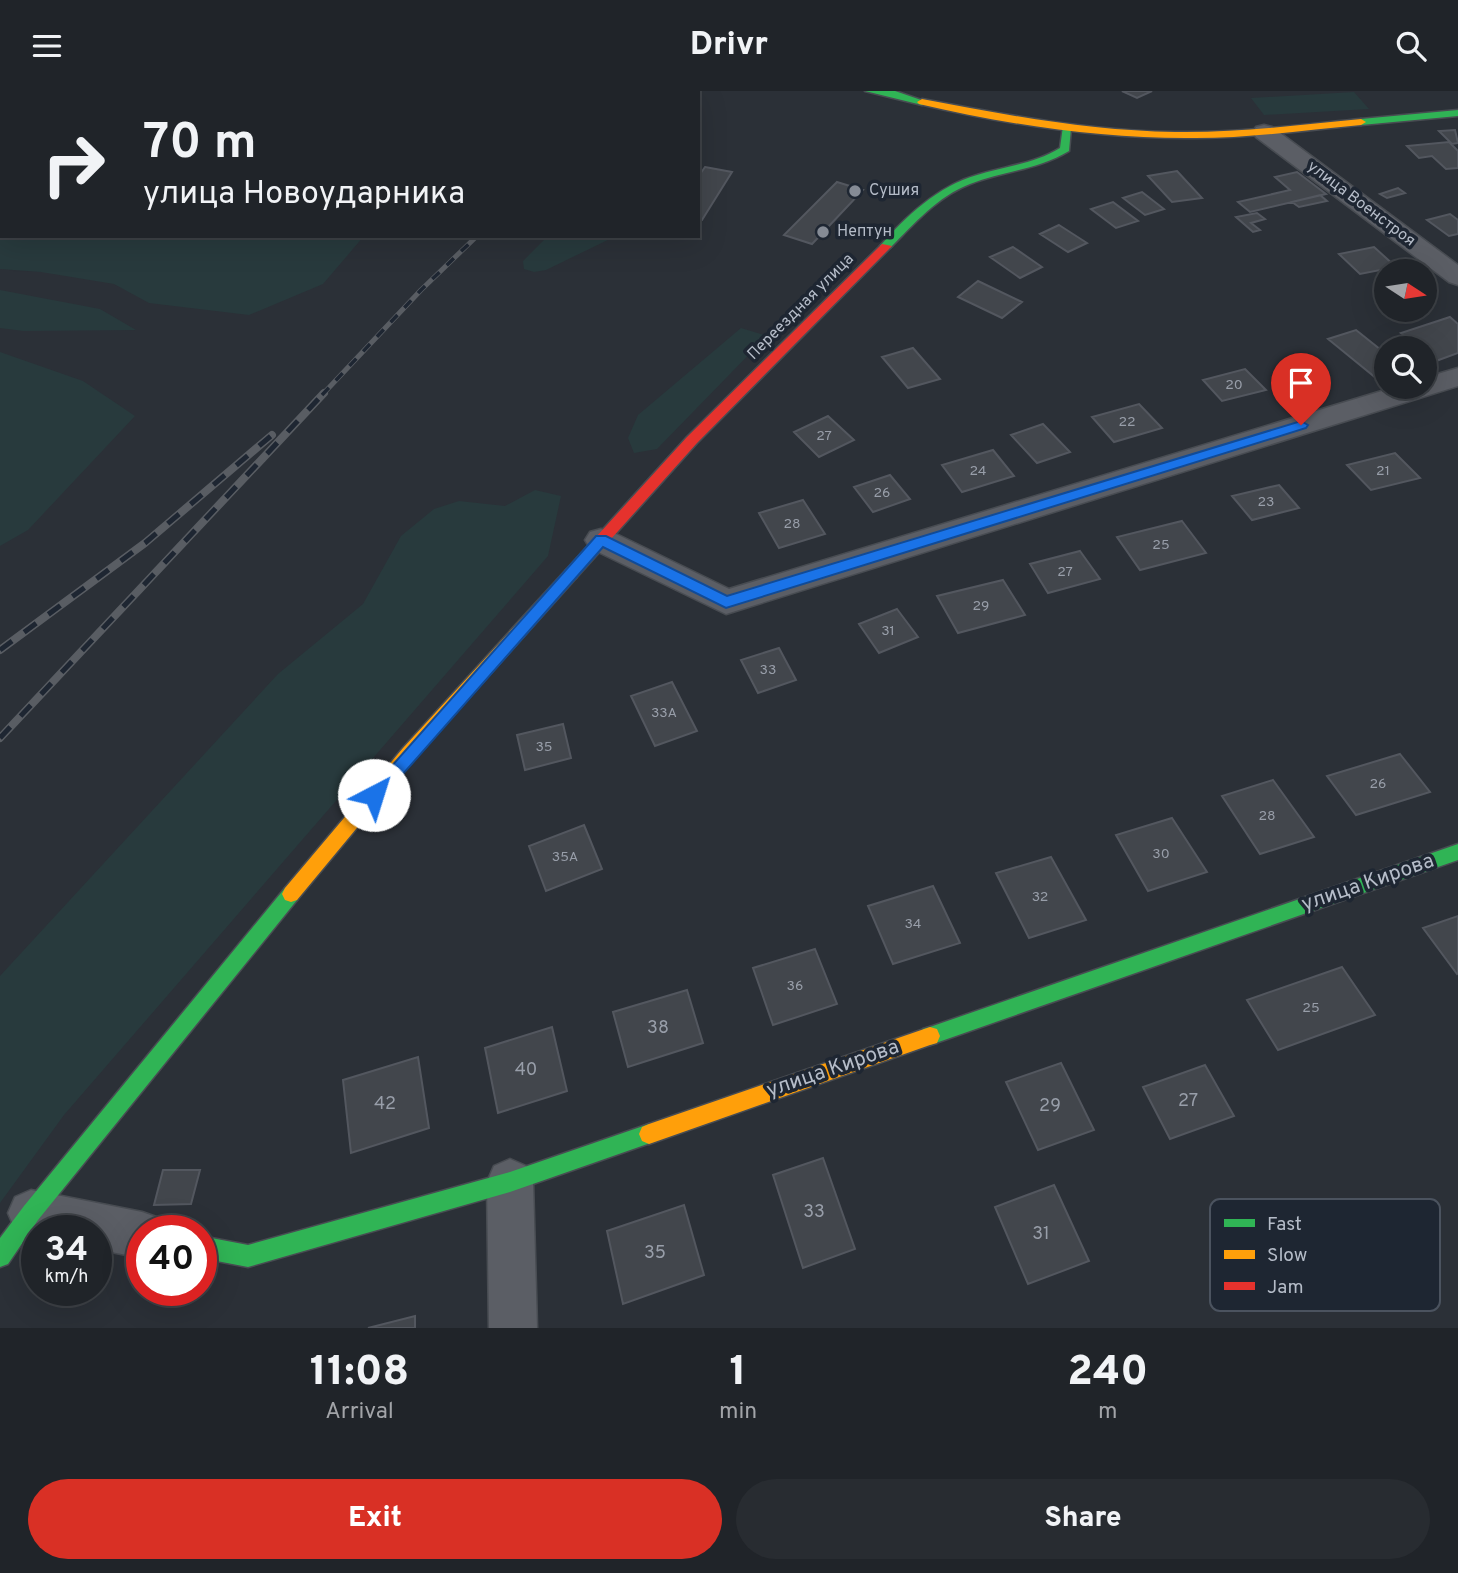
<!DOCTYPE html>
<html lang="en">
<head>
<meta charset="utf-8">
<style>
	:root { --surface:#202429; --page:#282c31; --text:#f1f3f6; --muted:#a2a4a8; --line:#3d4146; --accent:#d93025 }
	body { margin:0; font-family:Overpass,sans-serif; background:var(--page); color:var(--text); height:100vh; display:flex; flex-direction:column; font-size:26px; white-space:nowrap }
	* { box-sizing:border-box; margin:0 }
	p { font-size:23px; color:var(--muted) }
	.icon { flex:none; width:38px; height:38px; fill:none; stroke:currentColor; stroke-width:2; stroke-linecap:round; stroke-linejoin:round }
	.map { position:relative; height:1237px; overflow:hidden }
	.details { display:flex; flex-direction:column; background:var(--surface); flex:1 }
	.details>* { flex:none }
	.guide { position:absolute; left:0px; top:0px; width:700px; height:147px; box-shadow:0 7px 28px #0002,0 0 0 2px var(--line); background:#202429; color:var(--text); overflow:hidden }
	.needle { width:46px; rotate:102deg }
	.tools { position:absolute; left:1374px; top:168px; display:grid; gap:14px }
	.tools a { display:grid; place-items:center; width:63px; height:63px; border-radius:50%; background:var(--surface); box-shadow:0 7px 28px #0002,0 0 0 2px var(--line); font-size:35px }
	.speed { position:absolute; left:21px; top:1124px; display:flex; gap:14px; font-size:35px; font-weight:700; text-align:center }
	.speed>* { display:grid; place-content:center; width:91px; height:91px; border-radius:50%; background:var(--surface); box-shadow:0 7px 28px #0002,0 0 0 2px var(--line); line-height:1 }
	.speed small { font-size:18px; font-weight:400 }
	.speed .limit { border:10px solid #d22; background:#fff; color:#111 }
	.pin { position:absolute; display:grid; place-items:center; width:60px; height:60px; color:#fff; margin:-72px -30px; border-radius:50% 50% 50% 0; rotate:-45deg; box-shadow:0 0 7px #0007 }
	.pin .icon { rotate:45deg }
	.me { position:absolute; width:77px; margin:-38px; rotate:40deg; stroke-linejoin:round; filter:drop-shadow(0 0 5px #0008) }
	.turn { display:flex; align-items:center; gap:24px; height:147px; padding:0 28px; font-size:32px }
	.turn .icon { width:91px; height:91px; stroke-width:2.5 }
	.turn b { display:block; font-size:49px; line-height:60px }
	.eta { display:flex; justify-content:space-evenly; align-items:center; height:119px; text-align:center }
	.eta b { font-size:42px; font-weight:800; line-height:49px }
	.cta { display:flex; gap:14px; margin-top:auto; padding:14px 28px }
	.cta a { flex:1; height:80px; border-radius:42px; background:var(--accent); color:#fff; font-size:28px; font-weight:800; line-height:80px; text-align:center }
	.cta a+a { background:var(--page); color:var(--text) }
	header { display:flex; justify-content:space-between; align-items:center; height:91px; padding:0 28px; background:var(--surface); font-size:32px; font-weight:800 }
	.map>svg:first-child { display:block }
	.green { fill:#283a3d }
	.building { fill:#42464c; stroke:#53575f; stroke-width:2 }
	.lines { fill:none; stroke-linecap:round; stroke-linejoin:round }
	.street-casing { stroke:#484c52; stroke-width:3 }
	.fast-casing { stroke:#484c52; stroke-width:3 }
	.slow-casing { stroke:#484c52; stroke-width:3 }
	.jam-casing { stroke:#484c52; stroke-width:3 }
	.street { fill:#5b5e65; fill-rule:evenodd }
	.fast { fill:#30b455; fill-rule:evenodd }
	.slow { fill:#ff9f0a; fill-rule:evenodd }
	.jam { fill:#e5322d; fill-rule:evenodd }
	.rail-far1-casing { stroke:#595d63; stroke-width:5 }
	.rail-casing { stroke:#595d63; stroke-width:8 }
	.rail-far1 { stroke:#1e2632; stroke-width:3.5; stroke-dasharray:10; stroke-linecap:butt }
	.rail { stroke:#1e2632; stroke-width:5; stroke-dasharray:15; stroke-linecap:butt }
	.route { fill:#1a73e8; stroke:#114b97; stroke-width:2 }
	.poi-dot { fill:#858b95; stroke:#1e2632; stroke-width:2.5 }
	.labels { text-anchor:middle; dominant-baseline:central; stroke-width:7; stroke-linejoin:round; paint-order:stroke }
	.number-label { font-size:14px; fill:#989ea9 }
	.far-poi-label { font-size:16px; fill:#b5bcc8; stroke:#1e2632; text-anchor:start }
	.far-street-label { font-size:16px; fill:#b5bcc8; stroke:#1e2632 }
	.near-number-label { font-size:18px; fill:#989ea9 }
	.near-street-label { font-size:21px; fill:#b5bcc8; stroke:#1e2632 }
	.key { fill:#1e2632; stroke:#4b535f; stroke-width:2 }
	.key-label { font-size:19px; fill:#b5bcc8 }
</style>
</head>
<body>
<header><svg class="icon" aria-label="menu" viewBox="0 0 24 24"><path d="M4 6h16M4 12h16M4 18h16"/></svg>Drivr<svg class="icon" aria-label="search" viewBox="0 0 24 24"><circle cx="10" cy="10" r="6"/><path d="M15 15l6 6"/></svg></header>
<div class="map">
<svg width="1458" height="1237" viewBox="0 0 1458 1237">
	<rect width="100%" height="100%" fill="#2b3037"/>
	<path class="green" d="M68,0H469L67,2Z
		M1354,1L1369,18L1264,24L1251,7Z
		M0,46L2,145H364L323,193L249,224L149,212L114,193L41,181L0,178Z
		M548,145H616L546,179L534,181L524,178L523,170Z
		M0,199L100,218L136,239L24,240L0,237Z
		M741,237L767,245L657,358L634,362L628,347L638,324Z
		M0,261L83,290L135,325L28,439L0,455Z
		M535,399L561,405L548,465L64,1024L0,1112V885L278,583L363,513L401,445L434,418L459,410L505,415Z"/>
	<path class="building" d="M1122,0H1152L1137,7Z
		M1455,39L1458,52L1452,53L1439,40Z
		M1449,51L1458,60V77L1446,78L1432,65L1419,67L1407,55Z
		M705,76L732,81L702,129H698V86Z
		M1177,80L1202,107L1172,111L1148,85Z
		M1297,81L1326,103L1250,121L1238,111L1290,99L1275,86Z
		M837,91L863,99L812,153L784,144Z
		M1398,97L1405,102L1387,107L1380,103Z
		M1142,101L1164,118L1145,124L1123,107Z
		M1320,104L1327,110L1299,116L1292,111Z
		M1113,111L1138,130L1116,137L1091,118Z
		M1257,122L1265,128L1251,132L1260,139L1253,141L1236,126Z
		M1450,123L1458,129V143L1449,145L1427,129Z
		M1059,134L1087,152L1068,161L1040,143Z
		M1013,156L1042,176L1020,187L990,166Z
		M1374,156L1396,176L1360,183L1339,163Z
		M978,190L1022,211L1002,227L958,206Z
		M1450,226L1458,233V262L1436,270L1424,257L1401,242Z
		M1356,239L1386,263V283L1376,287L1328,248Z
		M913,257L940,288L908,297L882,266Z
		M1245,278L1266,299L1222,310L1203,289Z
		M1139,313L1162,337L1114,351L1092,326Z
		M828,325L854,349L819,366L794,341Z
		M1043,333L1070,361L1037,372L1011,344Z
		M993,359L1014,385L962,401L942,374Z
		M1395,362L1420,387L1371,399L1347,374Z
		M890,384L910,408L873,421L854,396Z
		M1279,394L1299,417L1252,429L1232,405Z
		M803,409L825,443L779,457L759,422Z
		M1182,430L1206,462L1140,479L1117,446Z
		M1080,460L1100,488L1048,502L1030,473Z
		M1003,489L1025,524L958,542L937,505Z
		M897,518L918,546L879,562L859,533Z
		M779,557L796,589L758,602L741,569Z
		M672,591L697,640L655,655L631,605Z
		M563,633L571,667L525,679L517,644Z
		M1400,663L1430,701L1356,724L1327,685Z
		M1273,689L1314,746L1260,763L1222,705Z
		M1172,727L1207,781L1148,800L1116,744Z
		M584,734L602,778L546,800L529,755Z
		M1051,766L1086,829L1029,847L996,782Z
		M933,795L960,852L893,873L868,815Z
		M1458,825V882L1457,883L1423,837Z
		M815,858L837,913L773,934L753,877Z
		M1342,876L1375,924L1278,959L1247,909Z
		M687,899L703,952L628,976L613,921Z
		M552,936L567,1000L498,1022L485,957Z
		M418,966L429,1037L351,1062L343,989Z
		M1061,972L1094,1039L1038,1059L1006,991Z
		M1205,974L1234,1025L1170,1048L1143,996Z
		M823,1067L855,1158L803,1177L773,1084Z
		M163,1079H200L191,1113L154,1114Z
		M1054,1094L1089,1170L1028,1193L995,1116Z
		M684,1114L704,1184L623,1213L607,1140Z
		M415,1225V1237H368Z"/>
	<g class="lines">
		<defs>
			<path id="street" d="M1264,34L1272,36L1458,174V194L1449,191L1256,46L1253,41L1256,36Z
				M1458,277V295L726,523L590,457L585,449L590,441L601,438L612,441L729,498L1395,296H1424V287Z
				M510,1068L526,1075L533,1091L537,1237H489L487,1091L494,1075Z
				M31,1099L142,1121L159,1127L163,1139H142V1167L96,1158V1139H37V1146L15,1138L8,1122L15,1106Z"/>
			<path id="fast" d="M865,0H895L927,11L922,14Z
				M1458,19V25L1361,34L1356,31L1361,28Z
				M1063,35L1071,37L1069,60C1038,79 1003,80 970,93C938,105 914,133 890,157L880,155C906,125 938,95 977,84C1005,75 1034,73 1060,57Z
				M1458,753V769L930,954L923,952L920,945L923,938L930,936Z
				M291,795L297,797L300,803L297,809L38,1129L8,1173L0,1176V1147L24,1115L285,797Z
				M649,1033L656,1036L659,1043L656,1050L510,1101L248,1176L201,1167V1145L248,1154L510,1081Z"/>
			<path id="slow" d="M922,8C1006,24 1090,40 1175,41C1237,42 1299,34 1361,28L1366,31L1361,34C1306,39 1251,47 1195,47C1103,48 1009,34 919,13L917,11Z
				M571,478L578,483L576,487L415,667L297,809L291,811L285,809L282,803L285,797L403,657L566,479Z
				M930,936L937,938L940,945L937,952L930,954L649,1053L642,1050L639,1043L642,1036L649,1033Z"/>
			<path id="jam" d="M882,153L892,155L697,352L576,487H566L564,483L566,479L687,346Z"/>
		</defs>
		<use href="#street" class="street-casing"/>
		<use href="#fast" class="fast-casing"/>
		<use href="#slow" class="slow-casing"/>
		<use href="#jam" class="jam-casing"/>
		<use href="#street" class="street"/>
		<use href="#fast" class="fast"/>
		<use href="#slow" class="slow"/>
		<use href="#jam" class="jam"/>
		<defs>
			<path id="rail-far1" d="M622,2L624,0
				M322,304L421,199L477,145"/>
			<path id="rail" d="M0,559L145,452L272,344
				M0,647L324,302"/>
		</defs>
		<use href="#rail-far1" class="rail-far1-casing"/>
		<use href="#rail" class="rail-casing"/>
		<use href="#rail-far1" class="rail-far1"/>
		<use href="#rail" class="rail"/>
	</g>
	<path class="route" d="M1301,330L1308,334L1306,337L726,517L603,456L380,709L374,711L366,704L596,445H606L727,505Z"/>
	<g class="poi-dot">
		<circle cx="855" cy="100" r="7"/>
		<circle cx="823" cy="141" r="7"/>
	</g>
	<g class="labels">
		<g class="number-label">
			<text x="1234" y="294">20</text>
			<text x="1127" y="331">22</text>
			<text x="824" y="345">27</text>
			<text x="978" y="380">24</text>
			<text x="1383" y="380">21</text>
			<text x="882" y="402">26</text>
			<text x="1266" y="411">23</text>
			<text x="792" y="433">28</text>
			<text x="1161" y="454">25</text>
			<text x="1065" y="481">27</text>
			<text x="981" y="515">29</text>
			<text x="888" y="540">31</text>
			<text x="768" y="579">33</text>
			<text x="664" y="622">33А</text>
			<text x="544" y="656">35</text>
			<text x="1378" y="693">26</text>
			<text x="1267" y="725">28</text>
			<text x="1161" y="763">30</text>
			<text x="565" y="766">35А</text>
			<text x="1040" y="806">32</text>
			<text x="913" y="833">34</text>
			<text x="795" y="895">36</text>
			<text x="1311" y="917">25</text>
		</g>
		<g class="far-poi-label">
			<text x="869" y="100">Сушия</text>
			<text x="837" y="141">Нептун</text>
		</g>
		<g class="far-street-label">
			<text transform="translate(1361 113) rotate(37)">улица Военстроя</text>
			<text transform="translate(801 216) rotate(-45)">Переездная улица</text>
		</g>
		<g class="near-number-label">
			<text x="658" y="937">38</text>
			<text x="526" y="979">40</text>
			<text x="1188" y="1010">27</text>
			<text x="385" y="1013">42</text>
			<text x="1050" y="1015">29</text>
			<text x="814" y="1121">33</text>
			<text x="1041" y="1143">31</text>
			<text x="655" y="1162">35</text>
		</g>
		<g class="near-street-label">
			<text transform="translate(1368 792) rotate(-19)">улица Кирова</text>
			<text transform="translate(833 978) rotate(-19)">улица Кирова</text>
		</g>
	</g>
	<rect x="1210" y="1108" width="230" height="112" rx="10" class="key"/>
	<rect x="1224" y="1128" width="31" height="8" fill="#30b455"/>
	<rect x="1224" y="1159" width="31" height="9" fill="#ff9f0a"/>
	<rect x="1224" y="1191" width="31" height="8" fill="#e5322d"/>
	<g class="key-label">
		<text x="1267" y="1139">Fast</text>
		<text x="1267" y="1170">Slow</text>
		<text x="1267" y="1202">Jam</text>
	</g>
</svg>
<div class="tools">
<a><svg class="needle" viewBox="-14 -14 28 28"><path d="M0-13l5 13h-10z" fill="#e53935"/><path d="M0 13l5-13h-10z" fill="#a2a4a8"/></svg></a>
<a><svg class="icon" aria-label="search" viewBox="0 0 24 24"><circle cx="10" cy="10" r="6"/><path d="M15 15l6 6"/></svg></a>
</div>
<div class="speed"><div>34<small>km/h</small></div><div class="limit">40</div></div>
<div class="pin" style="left:1301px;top:334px;background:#d93025"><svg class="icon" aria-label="arrive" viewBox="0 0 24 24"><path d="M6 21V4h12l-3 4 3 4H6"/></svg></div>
<svg class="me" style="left:374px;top:704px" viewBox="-20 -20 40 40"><circle r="19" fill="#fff"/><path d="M0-13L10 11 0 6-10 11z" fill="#1a73e8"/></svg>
<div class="guide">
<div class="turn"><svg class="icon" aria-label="right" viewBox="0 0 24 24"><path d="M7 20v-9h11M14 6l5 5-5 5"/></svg><div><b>70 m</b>улица Новоударника</div></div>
</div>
</div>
<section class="details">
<div class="eta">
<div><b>11:08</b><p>Arrival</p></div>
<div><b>1</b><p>min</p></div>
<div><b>240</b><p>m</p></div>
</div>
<div class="cta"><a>Exit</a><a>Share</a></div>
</section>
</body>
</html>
